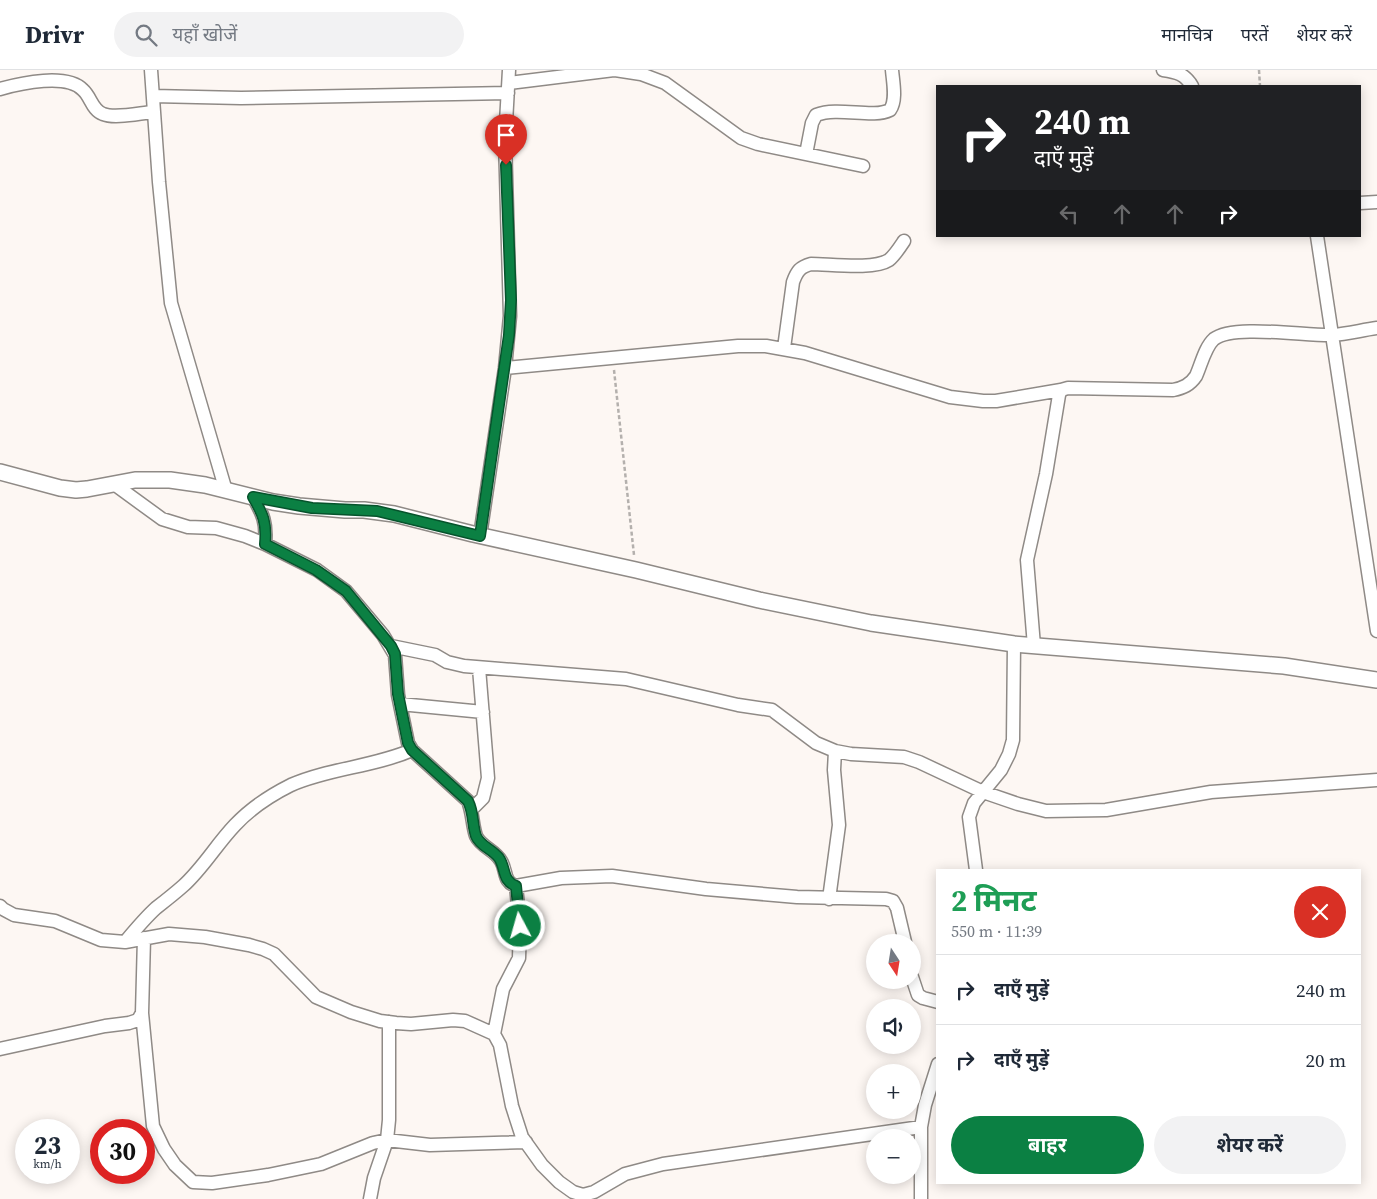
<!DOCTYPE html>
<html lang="hi">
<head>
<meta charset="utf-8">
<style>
	:root { --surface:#fff; --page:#f2f2f3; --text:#1f2937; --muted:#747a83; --line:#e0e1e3; --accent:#0b8043 }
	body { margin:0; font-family:"Source Serif 4","Noto Sans Devanagari",serif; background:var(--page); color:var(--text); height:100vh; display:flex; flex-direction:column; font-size:19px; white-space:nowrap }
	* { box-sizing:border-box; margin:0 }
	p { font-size:16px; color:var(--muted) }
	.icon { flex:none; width:28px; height:28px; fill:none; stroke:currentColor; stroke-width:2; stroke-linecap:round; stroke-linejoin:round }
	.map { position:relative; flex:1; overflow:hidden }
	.sheet { position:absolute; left:936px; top:799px; width:425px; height:315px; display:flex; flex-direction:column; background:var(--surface); border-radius:0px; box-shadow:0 2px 12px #0003 }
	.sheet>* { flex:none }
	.banner { position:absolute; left:936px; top:15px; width:425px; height:152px; border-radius:0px; box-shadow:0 2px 12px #0003; background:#202124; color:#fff; overflow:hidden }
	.needle { width:32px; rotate:168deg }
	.controls { position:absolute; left:866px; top:864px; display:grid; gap:10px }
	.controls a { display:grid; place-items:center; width:55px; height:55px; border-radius:50%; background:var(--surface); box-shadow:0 2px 12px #0003; font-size:25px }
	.speed { position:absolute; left:15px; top:1049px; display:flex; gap:10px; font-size:25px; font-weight:700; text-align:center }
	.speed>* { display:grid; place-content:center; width:65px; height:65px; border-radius:50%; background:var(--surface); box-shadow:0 2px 12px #0003; line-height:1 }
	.speed small { font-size:12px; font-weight:400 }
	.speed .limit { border:8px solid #d22; background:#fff; color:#111 }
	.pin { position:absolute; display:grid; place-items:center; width:42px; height:42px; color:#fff; margin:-51px -21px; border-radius:50% 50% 50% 0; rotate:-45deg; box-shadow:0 0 5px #0007 }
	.pin .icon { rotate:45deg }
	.me { position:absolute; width:55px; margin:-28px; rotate:354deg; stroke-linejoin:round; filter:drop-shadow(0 0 4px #0008) }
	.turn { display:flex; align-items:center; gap:18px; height:105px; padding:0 15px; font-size:22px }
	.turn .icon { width:65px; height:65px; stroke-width:2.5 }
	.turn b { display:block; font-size:35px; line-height:42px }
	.lanes { display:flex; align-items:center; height:48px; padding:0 15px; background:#0003; justify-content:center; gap:25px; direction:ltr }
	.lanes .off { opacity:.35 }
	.round { display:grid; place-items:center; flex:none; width:52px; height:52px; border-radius:26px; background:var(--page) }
	.headline { display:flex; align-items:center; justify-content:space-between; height:85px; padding:0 15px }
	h1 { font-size:30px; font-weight:700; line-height:38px; color:#1e9e55 }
	.primary-button { display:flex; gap:10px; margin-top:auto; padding:10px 15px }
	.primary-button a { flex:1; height:58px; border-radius:30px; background:var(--accent); color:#fff; font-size:20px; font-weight:700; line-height:58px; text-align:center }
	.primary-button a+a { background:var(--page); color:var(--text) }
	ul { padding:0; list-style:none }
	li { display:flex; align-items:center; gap:15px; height:70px; padding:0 15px; border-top:1px solid var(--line) }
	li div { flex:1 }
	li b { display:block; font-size:19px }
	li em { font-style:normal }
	header { display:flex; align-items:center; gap:30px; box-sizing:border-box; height:70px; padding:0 25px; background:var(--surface); border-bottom:1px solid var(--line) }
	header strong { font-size:24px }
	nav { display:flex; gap:28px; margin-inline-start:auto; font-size:18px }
	.search { width:350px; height:45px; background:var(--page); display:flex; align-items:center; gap:12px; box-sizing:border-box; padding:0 18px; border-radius:28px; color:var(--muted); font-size:19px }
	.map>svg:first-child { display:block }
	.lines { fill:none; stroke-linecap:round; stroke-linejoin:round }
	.minor-casing { stroke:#8f8a86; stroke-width:15 }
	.tertiary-casing { stroke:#8f8a86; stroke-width:18 }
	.path { stroke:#b4b0ad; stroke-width:2.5; stroke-dasharray:4 2.5; stroke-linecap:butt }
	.minor { stroke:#fff; stroke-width:12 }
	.tertiary { stroke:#fff; stroke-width:15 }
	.route-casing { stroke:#07532c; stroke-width:12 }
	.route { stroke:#0b8043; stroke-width:9 }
</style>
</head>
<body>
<header>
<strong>Drivr</strong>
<div class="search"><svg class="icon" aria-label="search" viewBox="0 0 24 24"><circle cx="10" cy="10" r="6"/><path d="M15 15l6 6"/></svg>यहाँ खोजें</div>
<nav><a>मानचित्र</a><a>परतें</a><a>शेयर करें</a></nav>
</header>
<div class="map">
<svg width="1377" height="1129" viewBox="0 0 1377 1129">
	<rect width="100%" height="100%" fill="#fdf7f3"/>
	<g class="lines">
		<defs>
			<path id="minor" d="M151,0L159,112L171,233L226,421
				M615,0L641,4L665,13L741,68L758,74L863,96
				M1163,0C1177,2 1185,4 1192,16
				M509,13L614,0
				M0,19C21,13 67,3 83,20C91,27 92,40 103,44C115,49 140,43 153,42
				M153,26L241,28L508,23
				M806,84L812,53L816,45C839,36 872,49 890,40C897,30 893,12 892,0
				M1360,133L1377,132
				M1317,166L1377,561
				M784,278L793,212C797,201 800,197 811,194C830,194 874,200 889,190C895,185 900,177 904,171
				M505,298L738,276H766L805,283L950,327L983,331H996L1061,320
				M114,414L162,449L188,457L216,458L245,466L265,474L317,500L346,521L383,565L395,585L398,625L408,673L412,680L468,731C473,743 472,754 476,766C481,777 495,780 501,791C507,801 503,812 516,816L561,808L612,806L706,819L797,827L886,829L893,831L897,838L905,872
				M253,427C263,444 267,453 265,474
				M480,466L505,298L510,246L505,70L509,0
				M391,576L435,585L447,592L464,596L626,609L738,635L772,640L816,673L835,681L851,684L904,687L919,692L983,722L1018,734L1046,741L1106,740L1211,722L1377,710
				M1034,576L1027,490L1046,404L1059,325L1061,320L1068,318L1173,320C1183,318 1190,315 1196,306C1201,295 1205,277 1214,269C1233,254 1306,266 1332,265C1347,264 1362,260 1377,258
				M400,634L483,642
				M472,739L483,728L488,708L479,598
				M976,800L969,747L974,733L1001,700L1009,684L1013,670L1014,574
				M829,829L839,755L834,700L835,681
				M0,836L3,839L14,845L55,851L101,870L125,872L169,864L205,867L249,875L263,879L274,884L316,927L351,942L380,951L396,953L411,954L453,950L465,951L494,964L500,975L512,1036L522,1067L542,1095L559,1112L573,1122L583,1125L594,1122L625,1104L663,1094L921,1057
				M125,872C135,860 145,848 156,838C165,831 174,824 183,816C203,798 216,775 235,755C250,739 271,725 291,715C330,698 373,697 412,680
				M912,907L918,925L923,928L938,932
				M142,943L153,1056L164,1079L175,1095L193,1112L212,1113L268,1105L321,1094L373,1073L387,1070L430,1075L526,1072
				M494,964L503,919L519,888L520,856L516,816
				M0,979L105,956L129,953L138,950L142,943L144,868
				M370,1129L374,1108L387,1070L389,1050V952
				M921,1129V1057L925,1035L938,994"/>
			<path id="tertiary" d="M0,402L60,418L76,420L87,419L135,410H170L205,415L273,432L299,436L345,440H364L394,444L473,464L636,500L759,530L871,553L1014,574L1284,596L1377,610"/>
		</defs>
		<use href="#minor" class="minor-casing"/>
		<use href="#tertiary" class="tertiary-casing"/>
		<path class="path" d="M1259,0L1260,16
			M614,300L634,485"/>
		<use href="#minor" class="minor"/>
		<use href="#tertiary" class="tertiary"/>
	</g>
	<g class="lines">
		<defs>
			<path id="route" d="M506,95L511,230L509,265L480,466L377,441L312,438L253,427C263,444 267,453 265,474L316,500L346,521L391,576L395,584L398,624L408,673L412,680L468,731C474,743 472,754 476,766C480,776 492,779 499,788C506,798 502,811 516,816L520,856"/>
		</defs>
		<use href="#route" class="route-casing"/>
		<use href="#route" class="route"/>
	</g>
</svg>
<div class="controls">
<a><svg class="needle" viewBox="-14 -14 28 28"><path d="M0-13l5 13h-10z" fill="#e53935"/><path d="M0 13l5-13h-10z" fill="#747a83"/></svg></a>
<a><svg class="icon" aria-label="sound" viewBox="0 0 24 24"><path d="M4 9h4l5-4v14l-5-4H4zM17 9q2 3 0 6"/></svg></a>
<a>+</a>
<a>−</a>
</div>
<div class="speed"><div>23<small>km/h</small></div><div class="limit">30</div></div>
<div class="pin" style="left:506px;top:95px;background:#d93025"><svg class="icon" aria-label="arrive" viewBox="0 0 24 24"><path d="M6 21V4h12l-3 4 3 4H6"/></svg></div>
<svg class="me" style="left:520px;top:856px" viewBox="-20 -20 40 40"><circle r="17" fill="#0b8043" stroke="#fff" stroke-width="3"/><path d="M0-11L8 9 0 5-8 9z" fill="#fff"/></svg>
<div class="banner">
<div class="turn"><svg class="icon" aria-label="right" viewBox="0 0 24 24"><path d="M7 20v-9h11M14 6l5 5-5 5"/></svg><div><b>240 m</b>दाएँ मुड़ें</div></div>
<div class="lanes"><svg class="icon off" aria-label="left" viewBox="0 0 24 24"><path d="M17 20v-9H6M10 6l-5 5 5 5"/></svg><svg class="icon off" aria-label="ahead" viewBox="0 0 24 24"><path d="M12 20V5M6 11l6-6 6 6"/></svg><svg class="icon off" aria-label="ahead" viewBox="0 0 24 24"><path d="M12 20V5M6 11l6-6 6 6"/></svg><svg class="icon" aria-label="right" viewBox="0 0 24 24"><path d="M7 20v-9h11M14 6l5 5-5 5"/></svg></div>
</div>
<section class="sheet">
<div class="headline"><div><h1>2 मिनट</h1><p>550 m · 11:39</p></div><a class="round" style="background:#d93025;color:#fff"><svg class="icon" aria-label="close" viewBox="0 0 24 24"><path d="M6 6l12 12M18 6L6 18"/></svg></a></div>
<ul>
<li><svg class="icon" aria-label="right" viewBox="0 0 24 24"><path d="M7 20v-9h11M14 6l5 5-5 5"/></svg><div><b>दाएँ मुड़ें</b></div><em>240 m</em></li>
<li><svg class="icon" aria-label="right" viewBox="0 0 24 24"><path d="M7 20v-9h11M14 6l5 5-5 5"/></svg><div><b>दाएँ मुड़ें</b></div><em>20 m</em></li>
</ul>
<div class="primary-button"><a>बाहर</a><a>शेयर करें</a></div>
</section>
</div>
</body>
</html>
